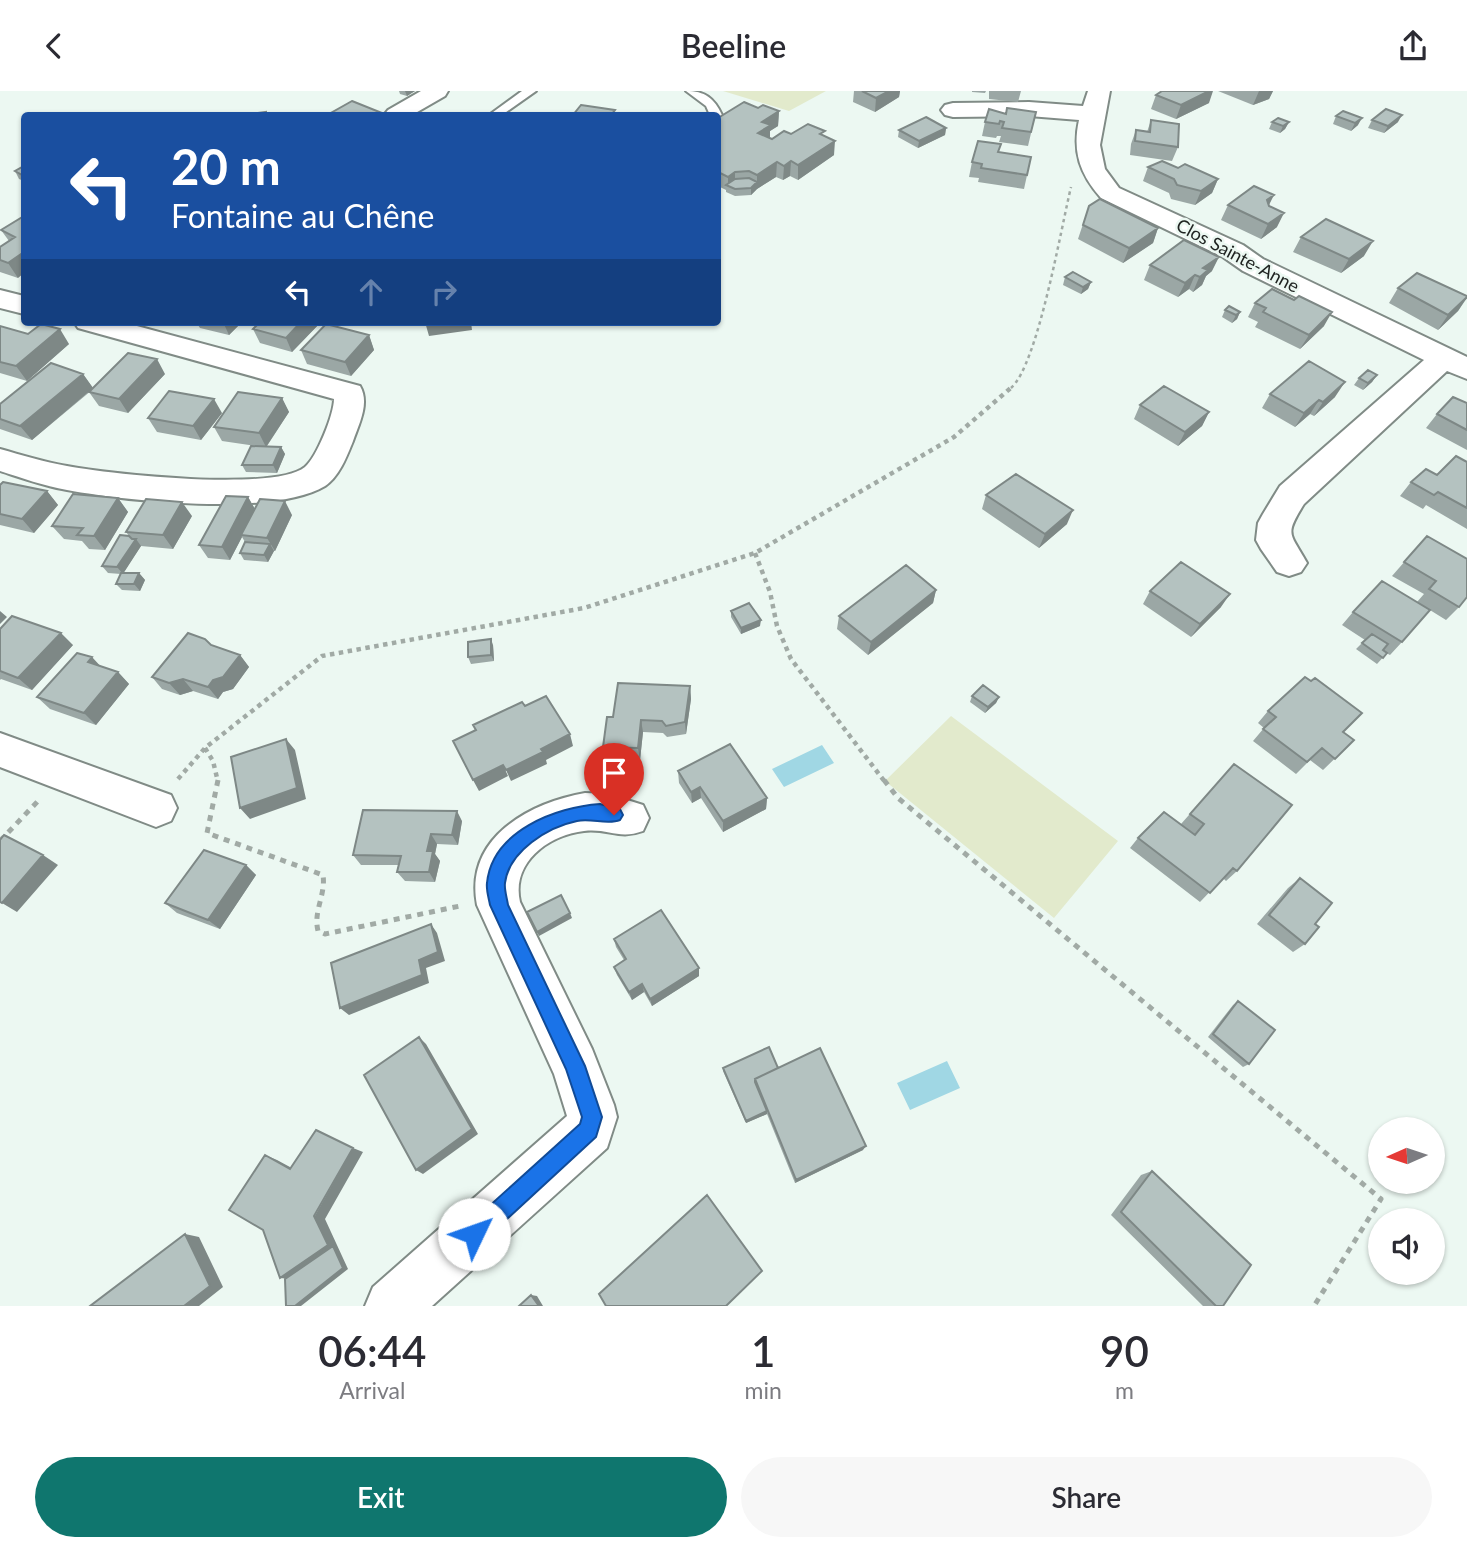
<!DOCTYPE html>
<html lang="en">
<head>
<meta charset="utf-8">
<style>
	:root { --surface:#fff; --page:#f7f7f7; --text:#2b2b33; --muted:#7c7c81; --accent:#0f766e }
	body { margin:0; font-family:Lato,sans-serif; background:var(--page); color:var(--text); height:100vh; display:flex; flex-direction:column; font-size:26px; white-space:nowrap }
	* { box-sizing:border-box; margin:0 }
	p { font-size:23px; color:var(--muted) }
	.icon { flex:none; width:38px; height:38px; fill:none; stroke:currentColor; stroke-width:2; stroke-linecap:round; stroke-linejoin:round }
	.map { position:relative; height:1215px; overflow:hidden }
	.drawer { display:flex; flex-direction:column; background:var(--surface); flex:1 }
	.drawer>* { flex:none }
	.top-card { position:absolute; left:21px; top:21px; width:700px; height:214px; border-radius:7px; box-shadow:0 2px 5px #0004; background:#1a4fa0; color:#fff; overflow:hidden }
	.needle { width:46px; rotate:267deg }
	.controls { position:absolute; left:1368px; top:1026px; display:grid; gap:14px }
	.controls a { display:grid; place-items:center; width:77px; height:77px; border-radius:50%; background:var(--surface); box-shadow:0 2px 5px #0004; font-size:35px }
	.pin { position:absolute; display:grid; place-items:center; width:60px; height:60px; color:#fff; margin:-72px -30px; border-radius:50% 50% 50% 0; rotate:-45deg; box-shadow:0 0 7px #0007 }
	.pin .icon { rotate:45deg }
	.me { position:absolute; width:77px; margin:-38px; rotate:48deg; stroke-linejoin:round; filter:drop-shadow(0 0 5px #0008) }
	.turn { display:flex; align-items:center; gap:24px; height:147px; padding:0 35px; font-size:32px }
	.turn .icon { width:91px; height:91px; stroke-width:2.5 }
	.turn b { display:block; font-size:49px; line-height:60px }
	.lanes { display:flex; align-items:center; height:66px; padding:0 35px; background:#0003; justify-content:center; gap:35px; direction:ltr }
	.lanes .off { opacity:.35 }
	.eta { display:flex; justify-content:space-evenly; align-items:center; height:119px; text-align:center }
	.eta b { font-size:42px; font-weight:600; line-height:49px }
	.button { display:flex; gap:14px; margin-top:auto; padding:14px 35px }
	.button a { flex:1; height:80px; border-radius:42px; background:var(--accent); color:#fff; font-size:28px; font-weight:600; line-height:80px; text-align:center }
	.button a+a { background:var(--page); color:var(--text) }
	header { display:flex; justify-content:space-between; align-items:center; height:91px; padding:0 35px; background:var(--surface); font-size:32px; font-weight:600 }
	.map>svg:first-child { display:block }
	.green { fill:#e2eacc }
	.water { fill:#a0d7e4 }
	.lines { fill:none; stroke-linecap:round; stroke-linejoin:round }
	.service-casing { stroke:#808b86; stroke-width:4 }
	.minor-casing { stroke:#808b86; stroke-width:4 }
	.path-far2 { stroke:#a1aaa5; stroke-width:2.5; stroke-dasharray:3.5 3.5; stroke-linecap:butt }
	.path-far1 { stroke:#a1aaa5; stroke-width:4.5; stroke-dasharray:4.5 4.5; stroke-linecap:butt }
	.path { stroke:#a1aaa5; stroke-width:5; stroke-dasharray:6 6; stroke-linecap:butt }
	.service { fill:#fff; fill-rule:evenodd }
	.minor { fill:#fff; fill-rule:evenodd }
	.wall { fill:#9ba7a5 }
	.shaded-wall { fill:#7e8886 }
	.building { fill:#b4c2c0; stroke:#7e8886; stroke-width:2 }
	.route { fill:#1a73e8; stroke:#114b97; stroke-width:2 }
	.labels { text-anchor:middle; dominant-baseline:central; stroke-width:5; stroke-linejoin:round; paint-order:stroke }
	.far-street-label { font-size:18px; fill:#202422; stroke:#ecf8f2 }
</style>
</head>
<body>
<header><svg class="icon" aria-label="back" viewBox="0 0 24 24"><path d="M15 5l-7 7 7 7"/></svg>Beeline<svg class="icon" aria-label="share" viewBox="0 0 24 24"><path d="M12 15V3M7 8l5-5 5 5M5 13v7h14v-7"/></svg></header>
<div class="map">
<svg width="1467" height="1215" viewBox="0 0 1467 1215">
	<rect width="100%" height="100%" fill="#ecf8f2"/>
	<path class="green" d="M723,0H826L789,20Z
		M951,625L1118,750L1054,827L885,690Z"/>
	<path class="water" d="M822,654L834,672L784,696L772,678Z
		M947,970L960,997L910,1019L897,992Z"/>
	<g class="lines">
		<defs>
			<path id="service" d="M522,0H536L502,24H489Z
				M686,0C705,0 714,7 722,24L720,26L710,24L706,15Z"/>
			<path id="minor" d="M421,0H448L445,5L412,24H384L388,19Z
				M1088,0H1110L1100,54L1105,78L1119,97L1243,154L1263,168L1467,266V288L1447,280L1304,413C1284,445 1290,441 1307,472L1301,481L1289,485L1277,481L1261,458L1256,449L1258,432L1263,423L1280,395L1424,269L1243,180L1223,166L1101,107C1080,83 1072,61 1079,29L1029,25L953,26L945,24L941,19L945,14L953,12L1029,11L1083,15Z
				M0,199L24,205V223L0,217Z
				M74,231H122L360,295C370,312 359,333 353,350C347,365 339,386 325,395C273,426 126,410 67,399C44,395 22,387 0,380V358C22,364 44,371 67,375C109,383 274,401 305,376C317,366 334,323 334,308L78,237Z
				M0,642L171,704L177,717L171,730L156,736L0,676Z
				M585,702L608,703L643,714L649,727L643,740C619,749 608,737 584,740C548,744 511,772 520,811L592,958L614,1014L617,1026L607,1057L432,1215H365L373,1196L567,1025L554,983L477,814C464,747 529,712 585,702Z"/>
		</defs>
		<use href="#service" class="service-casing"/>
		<use href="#minor" class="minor-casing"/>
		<path class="path-far2" d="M1011,297C1038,273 1061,137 1071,96"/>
		<path class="path-far1" d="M755,462L770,501L777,535L791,568L885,691
			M205,657L213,670L218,691
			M178,688L205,657L322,565L584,517L755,462L954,346L1013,295"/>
		<path class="path" d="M218,689L207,742L323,784C326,804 313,820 318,840L325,843L460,815
			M884,689L898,707L1381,1108L1314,1215
			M0,750L38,710"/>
		<use href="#service" class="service"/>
		<use href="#minor" class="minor"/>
	</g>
	<path class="wall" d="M399,0H415L407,5L400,3Z
		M854,0H900L899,6L875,21L853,11Z
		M972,0H986L985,2L972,1Z
		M989,0H1021L1018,11L989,8Z
		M1218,0H1273L1269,8L1253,14Z
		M1156,4L1209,12L1176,28L1151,18Z
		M758,17L779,20L778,35L770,40V47L772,48L791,43L824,45L834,64L798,89L790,85L783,89L776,86L757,98L751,104L735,105L726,101V99L718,95V27Z
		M1343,20L1358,34L1351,40L1333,33L1336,25Z
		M1036,21L1028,55L999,51L1001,45H997L996,47L982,45L985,31L1006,23Z
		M1151,29L1178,56L1172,70L1130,64L1131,53L1136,39L1147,41Z
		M1372,29L1398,31L1384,42L1368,37Z
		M1272,31H1289L1285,38L1280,42L1269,38Z
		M946,37L945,44L918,57L898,46L899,39Z
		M999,61L1031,66L1024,98L978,91L979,87L969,86L972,71Z
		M24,75V90L19,88L15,80Z
		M1148,76L1178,77L1218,88L1212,102L1195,114L1171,108L1169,102L1143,90Z
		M1228,114H1269L1277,136L1261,148L1221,129Z
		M1089,115L1158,137L1153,152L1123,172L1078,148Z
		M24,125L18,187L0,181V156L9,150L1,139Z
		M1301,146L1364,165L1341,182L1293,161Z
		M1150,174L1212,180L1206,185L1202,194L1193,201L1189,198L1178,206L1144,189Z
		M1065,186L1091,191L1088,198L1081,203L1063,194Z
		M1398,197L1467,207L1458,220L1438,239L1389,212Z
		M1294,209L1324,235L1300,258L1255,236L1258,231L1248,226L1255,212Z
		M1225,219L1240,221L1237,228L1232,232L1222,226Z
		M196,231H242L229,244L200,237Z
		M321,231L292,261L260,252L253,238Z
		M0,235L28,243L69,253L27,290L0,282Z
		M369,244L374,259L351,285L307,273L301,259Z
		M83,283L93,297L165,283L128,322L99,315L89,301L92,299L32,349L0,338V313Z
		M1377,284L1372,291L1363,299L1354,294L1359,287Z
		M1270,303L1335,306L1314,325L1310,323L1295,336L1262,317Z
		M282,307L289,321L267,355L281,356L285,363L277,382L246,381L242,374L256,355L222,350L214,336Z
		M1467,312V359L1426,337L1437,323Z
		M1140,314L1209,321L1202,335L1178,355L1134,328Z
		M222,322L201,349L157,341L148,327Z
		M1467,371V438L1426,414L1423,418L1400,405L1411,391L1437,384Z
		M0,394L47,400L58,414L34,442L0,434Z
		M986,404L1067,433L1039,457L982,418Z
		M248,406L255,418L292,424L275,460H274L268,471L244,469L240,462L245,451L242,446L230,469L208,467L199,454Z
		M118,407L128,421L105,459L89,458L82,450L64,448L52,435Z
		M192,425L173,458L141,455L123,482H139L145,489L140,500L122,499L116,493L121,483L108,482L102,475L129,445L126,441Z
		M1427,445L1459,516L1446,529L1417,511L1424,503L1392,485Z
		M936,499L933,512L868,564L837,538L839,525Z
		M1150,500L1221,516L1191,546L1143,513Z
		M731,520L760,535L741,543L731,526Z
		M1353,521L1402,551L1390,564L1386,562H1387L1377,573L1356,558L1365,549L1342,534Z
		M0,538L73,554L32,599L1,588L0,589Z
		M211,554L240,564L249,576L233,598L223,601L218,608L193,600L180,604L162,598L152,586Z
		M493,554L494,570L471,573L468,566Z
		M100,575L118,581L129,593L96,634L50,618L37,606Z
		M690,595L691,608L686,643L667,646L663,642L643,641L640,669L606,667L603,656L613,626Z
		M972,605L999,606L996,612L985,622L970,611Z
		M1268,620L1343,641L1354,649L1323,679L1310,669L1296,683L1253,650L1264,637L1258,632Z
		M1234,673L1237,780L1226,790L1223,787L1200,811L1130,757L1138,747L1181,733Z
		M678,680L767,707L766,718L723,741L701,707L692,712L679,692Z
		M462,730L458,754L437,753L435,763L440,770L435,791L405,790L397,781L399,774H361L353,764Z
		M246,774L256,784L220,838L177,822L165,812Z
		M1300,787L1315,833L1305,853L1293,861L1257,833L1288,797Z
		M614,848L699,885L652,915L644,901L632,909L617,884L614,876L624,869L616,856Z
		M1238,910L1249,973L1243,976L1208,946L1233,914Z
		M723,977H778L863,1059L795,1092L767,1023L746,1032L723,980Z
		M1152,1080L1223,1215H1203L1111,1124L1141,1084Z"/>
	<path class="shaded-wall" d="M405,0H415L407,5Z
		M889,0H900L899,6L875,21L876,7Z
		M1209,0H1213L1209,12L1176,28L1181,14Z
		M1259,0H1273L1269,8L1253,14Z
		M779,20L778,35L770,40V48L758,42L762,31Z
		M1402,24L1398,31L1384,42L1388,35Z
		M1362,27L1358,34L1351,40L1355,32Z
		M1289,31L1285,38L1280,42L1283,35Z
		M946,37L945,44L918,57L919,50Z
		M835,50L834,64L798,89V74Z
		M791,70L790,85L783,89L784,75Z
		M777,71L776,86L757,98L751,104V97L757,91V84Z
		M735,81V96L728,95V86Z
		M1218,88L1212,102L1195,114L1201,100Z
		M1274,104L1267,118V109Z
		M1284,122L1277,136L1261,148L1268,133Z
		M1158,137L1153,152L1123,172L1129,157Z
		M1373,150L1364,165L1341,182L1349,168Z
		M24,161V182L18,187L8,172Z
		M1219,166L1212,180L1206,185L1202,194L1193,201L1203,177Z
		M1195,184L1189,198L1178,206L1185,192Z
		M1091,191L1088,198L1081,203L1083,196Z
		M1467,206L1458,220L1438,239L1448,224Z
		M1240,221L1237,228L1232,232L1236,224Z
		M1332,221L1324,235L1300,258L1309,244Z
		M223,231H242L229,244Z
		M301,231H321L292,261L286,247Z
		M425,231H471L472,239L429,245Z
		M60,238L69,253L27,290L16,275Z
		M369,244L374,259L351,285L345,271Z
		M157,268L165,283L128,322L119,308Z
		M83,283L93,297L32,349L20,335Z
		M1377,284L1372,291L1363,299L1368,292Z
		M1345,291L1335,306L1314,325L1323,311Z
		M282,307L289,321L266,356L259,342Z
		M214,308L222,322L201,349L193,335Z
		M1319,309L1310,323L1295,336L1304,322Z
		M1209,321L1202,335L1178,355L1185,341Z
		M281,356L285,363L277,382L273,374Z
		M47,400L58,414L34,442L22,428Z
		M248,406L256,420L241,444L242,446L230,469L222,456Z
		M118,407L128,421L105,459L94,445Z
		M285,410L292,424L275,460L267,447Z
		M182,411L192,425L173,458L163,444Z
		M1073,419L1067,433L1039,457L1045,443Z
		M136,448L141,455L123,483L117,476Z
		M270,453L274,460L268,471L264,464Z
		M139,482L145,489L140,500L134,493Z
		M936,499L933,512L868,564L871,551Z
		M1230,503L1221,516L1191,546L1200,533Z
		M0,520L7,526L0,533Z
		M761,529L760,535L741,543V537Z
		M61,542L73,554L32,599L18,587Z
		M491,548L493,554L494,570L491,564Z
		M240,564L249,576L233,598L223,601L218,608L208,596L213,589Z
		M92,566L104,579L88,571Z
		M118,581L129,593L96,634L84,622Z
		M183,588L193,600L180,604L169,592Z
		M690,595L691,608L686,643L685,631Z
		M999,606L996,612L985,622L988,616Z
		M641,629L643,641L640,669L638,657Z
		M570,643L573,655L546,669L547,673L511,690L506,679L541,658Z
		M286,648L295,659L306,708L250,728L240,717Z
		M503,674L508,685L479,700L473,689Z
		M700,696L701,707L692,712L691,701Z
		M767,707L766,718L723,741V730Z
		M457,720L462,730L458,754L452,744Z
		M431,743L437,753L435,763L440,770L435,791L429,781L427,760Z
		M43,764L58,774L17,821L2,812Z
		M246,774L256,784L220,838L208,829Z
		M570,822L572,827L539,845L537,841Z
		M431,833L437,842L445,870L426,877L429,892L349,924L340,917L419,869Z
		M699,877V885L652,915L650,908Z
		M642,893L644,901L632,909L629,901Z
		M419,946L426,953L478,1043L423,1083L416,1079Z
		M767,1020V1023L746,1032V1030Z
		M866,1055L863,1059L795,1092L796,1089Z
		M353,1057L363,1061L325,1128L348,1178L301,1215H295L291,1188L280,1187Z
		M265,1064L277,1069L301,1082L290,1078Z
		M185,1143L199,1146L223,1196L199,1215H184Z
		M531,1204L537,1205L543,1215H539Z"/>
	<path class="building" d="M862,0H889L876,7Z
		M1162,0H1209L1181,14L1156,4Z
		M352,10L382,22L377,24H332L329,23Z
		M744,11L758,17L763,14L779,20L762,31L771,34L758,42L772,48L784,40L791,43L808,33L825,40L820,43L835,50L798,74L791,70L784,75L777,71L757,84L749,80L735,81L728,86L718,81V27Z
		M581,14L615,19L611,24H573Z
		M1007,17L1036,21L1031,41L1002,37L1004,31L1000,30L999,33L985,31L989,18L1006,23Z
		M1386,18L1402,24L1388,35L1372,29Z
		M1343,20L1362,27L1355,32L1336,25Z
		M266,21V24H243Z
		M926,26L946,37L919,50L899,39Z
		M1278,27L1289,31L1283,35L1272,31Z
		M1151,29L1179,33L1178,56L1135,50L1136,39L1150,41Z
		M978,50L1001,53L998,61L1031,66L1027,84L981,77L982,73L972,71Z
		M1162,70L1178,77L1185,73L1218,88L1201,100L1177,94L1174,88L1148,76Z
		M24,75V85L15,80Z
		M749,87L757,91L751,97L735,98L726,94L735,88Z
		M1254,95L1274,104L1267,109L1269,115L1284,122L1268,133L1228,114Z
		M1100,108L1158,137L1129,157L1083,134L1089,115Z
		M24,125V161L8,172L0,169V156L15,146L1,139Z
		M1326,128L1373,150L1349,168L1301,146Z
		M1184,149L1219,166L1203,177L1208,179L1200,186L1195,184L1185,192L1150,174Z
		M1073,181L1091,191L1083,196L1065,186Z
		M1417,182L1467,205V206L1448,224L1398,197Z
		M1272,198L1294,209L1299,205L1332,221L1309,244L1263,221L1266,217L1255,212Z
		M1229,215L1240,221L1236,224L1225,219Z
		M260,231H301L286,247L253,238Z
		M41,233L60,238L16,275L0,271V235L28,243Z
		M326,233L369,244L345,271L301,259Z
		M128,262L157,268L119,308L89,301Z
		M1309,270L1345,291L1323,311L1319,309L1304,322L1270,303Z
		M51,272L83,283L20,335L0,328V313Z
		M1368,279L1377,284L1368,292L1359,287Z
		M1164,295L1209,321L1185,341L1140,314Z
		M169,300L214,308L193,335L148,327Z
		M238,301L282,307L259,342L214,336Z
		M1453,306L1467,312V339L1437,323Z
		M251,355L281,356L273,374H242Z
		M1456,365L1467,371V417L1438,401L1434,404L1411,391L1426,378L1437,384Z
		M1016,383L1073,419L1045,443L986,404Z
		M3,391L47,400L22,428L0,423V394Z
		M73,403L118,407L94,445L77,444L83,437L52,435Z
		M226,405L248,406L222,456L199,454Z
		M146,408L182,411L163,444L126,441Z
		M260,408L285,410L267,447L241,444Z
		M120,444L129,445L132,448H136L117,476L102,475Z
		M1427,445L1467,468V506L1459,516L1429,498L1436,490L1404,471Z
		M245,451L270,453L264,464L240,462Z
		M1181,471L1230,503L1200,533L1150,500Z
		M906,474L936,499L871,551L839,525Z
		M121,482H139L134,493H116Z
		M1382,490L1430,519L1402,551L1353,521Z
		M749,512L761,529L741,537L731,520Z
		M12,525L61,542L18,587L0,580V538Z
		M188,542L205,548L211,554L240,564L223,586L213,589L208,596L183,588L169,592L152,586Z
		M1372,543L1388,553L1383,559L1387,562L1383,567L1362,552Z
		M491,548V564L468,566V551Z
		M77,562L92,566L88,571L118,581L84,622L37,606Z
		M1305,586L1311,590L1315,587L1362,622L1343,641L1354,649L1335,668L1322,657L1307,671L1263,638L1276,626L1268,620Z
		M618,592L690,595L685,631L666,635L662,630L641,629L638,657L603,656L607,626H613Z
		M983,594L999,606L988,616L972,605Z
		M546,605L570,643L541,658L543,661L506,679L503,674L473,689L453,650L476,639L473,634L522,611L525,615Z
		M286,648L297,697L240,717L231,666Z
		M730,653L767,707L723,730L700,696L691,701L678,680Z
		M1234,673L1292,714L1237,780L1233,777L1210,802L1138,747L1164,721L1195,744L1204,733L1190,723Z
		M363,719L457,720L452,744L431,743L427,760H433L429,781H397L401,765L353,764Z
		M4,744L43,764L2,812L0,811V749Z
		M204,759L246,774L208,829L165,812Z
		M1300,787L1332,812L1315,833L1319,836L1305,853L1269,824Z
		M561,804L570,822L537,841L527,821Z
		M661,819L699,877L650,908L642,893L629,901L614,876L626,868L614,848Z
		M431,833L438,861L419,869L422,884L340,917L331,872Z
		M1238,910L1275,939L1249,973L1213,943Z
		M419,946L472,1038L416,1079L364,984Z
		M769,956L778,977L755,988V991L767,1020L746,1030L723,977Z
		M820,957L866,1055L796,1089L755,988Z
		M316,1039L353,1057L314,1125L328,1154L280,1187L263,1139L229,1119L265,1064L290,1078Z
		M1152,1080L1251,1174L1223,1215H1216L1121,1121Z
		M707,1104L762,1180L726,1215H606L599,1203Z
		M185,1143L210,1195L184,1215H90Z
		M333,1155L343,1177L295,1215H286L285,1188Z
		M531,1204L539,1215H519Z"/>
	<path class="route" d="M600,713L620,718L623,724L620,729C608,734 591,727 577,730C548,736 509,760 505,792C504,798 507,807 508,814L585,975L602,1026L596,1046L482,1151L474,1154L466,1151L463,1143L466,1136L580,1033L582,1026L566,978L490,814C489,808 486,799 487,792C492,740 556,716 600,713Z"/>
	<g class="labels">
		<g class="far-street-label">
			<text transform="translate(1238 164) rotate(28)">Clos Sainte-Anne</text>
		</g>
	</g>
</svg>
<div class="controls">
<a><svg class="needle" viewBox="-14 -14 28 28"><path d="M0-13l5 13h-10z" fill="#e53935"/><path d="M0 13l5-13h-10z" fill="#7c7c81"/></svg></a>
<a><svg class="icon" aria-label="sound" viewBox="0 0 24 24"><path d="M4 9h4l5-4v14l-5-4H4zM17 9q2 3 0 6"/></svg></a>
</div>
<div class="pin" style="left:614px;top:724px;background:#d93025"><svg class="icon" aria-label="arrive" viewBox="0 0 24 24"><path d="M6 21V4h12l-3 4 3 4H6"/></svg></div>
<svg class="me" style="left:474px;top:1143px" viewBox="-20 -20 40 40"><circle r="19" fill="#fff"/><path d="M0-13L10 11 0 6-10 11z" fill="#1a73e8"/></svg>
<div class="top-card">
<div class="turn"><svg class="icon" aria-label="left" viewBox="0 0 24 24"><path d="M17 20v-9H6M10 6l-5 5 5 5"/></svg><div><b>20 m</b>Fontaine au Chêne</div></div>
<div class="lanes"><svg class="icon" aria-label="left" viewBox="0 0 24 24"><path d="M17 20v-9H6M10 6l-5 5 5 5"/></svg><svg class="icon off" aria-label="ahead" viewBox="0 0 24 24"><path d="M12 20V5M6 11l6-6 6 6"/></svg><svg class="icon off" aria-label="right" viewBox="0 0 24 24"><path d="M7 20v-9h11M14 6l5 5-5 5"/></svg></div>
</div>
</div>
<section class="drawer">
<div class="eta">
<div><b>06:44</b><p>Arrival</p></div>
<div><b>1</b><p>min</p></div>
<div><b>90</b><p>m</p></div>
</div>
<div class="button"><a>Exit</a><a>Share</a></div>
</section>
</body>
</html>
